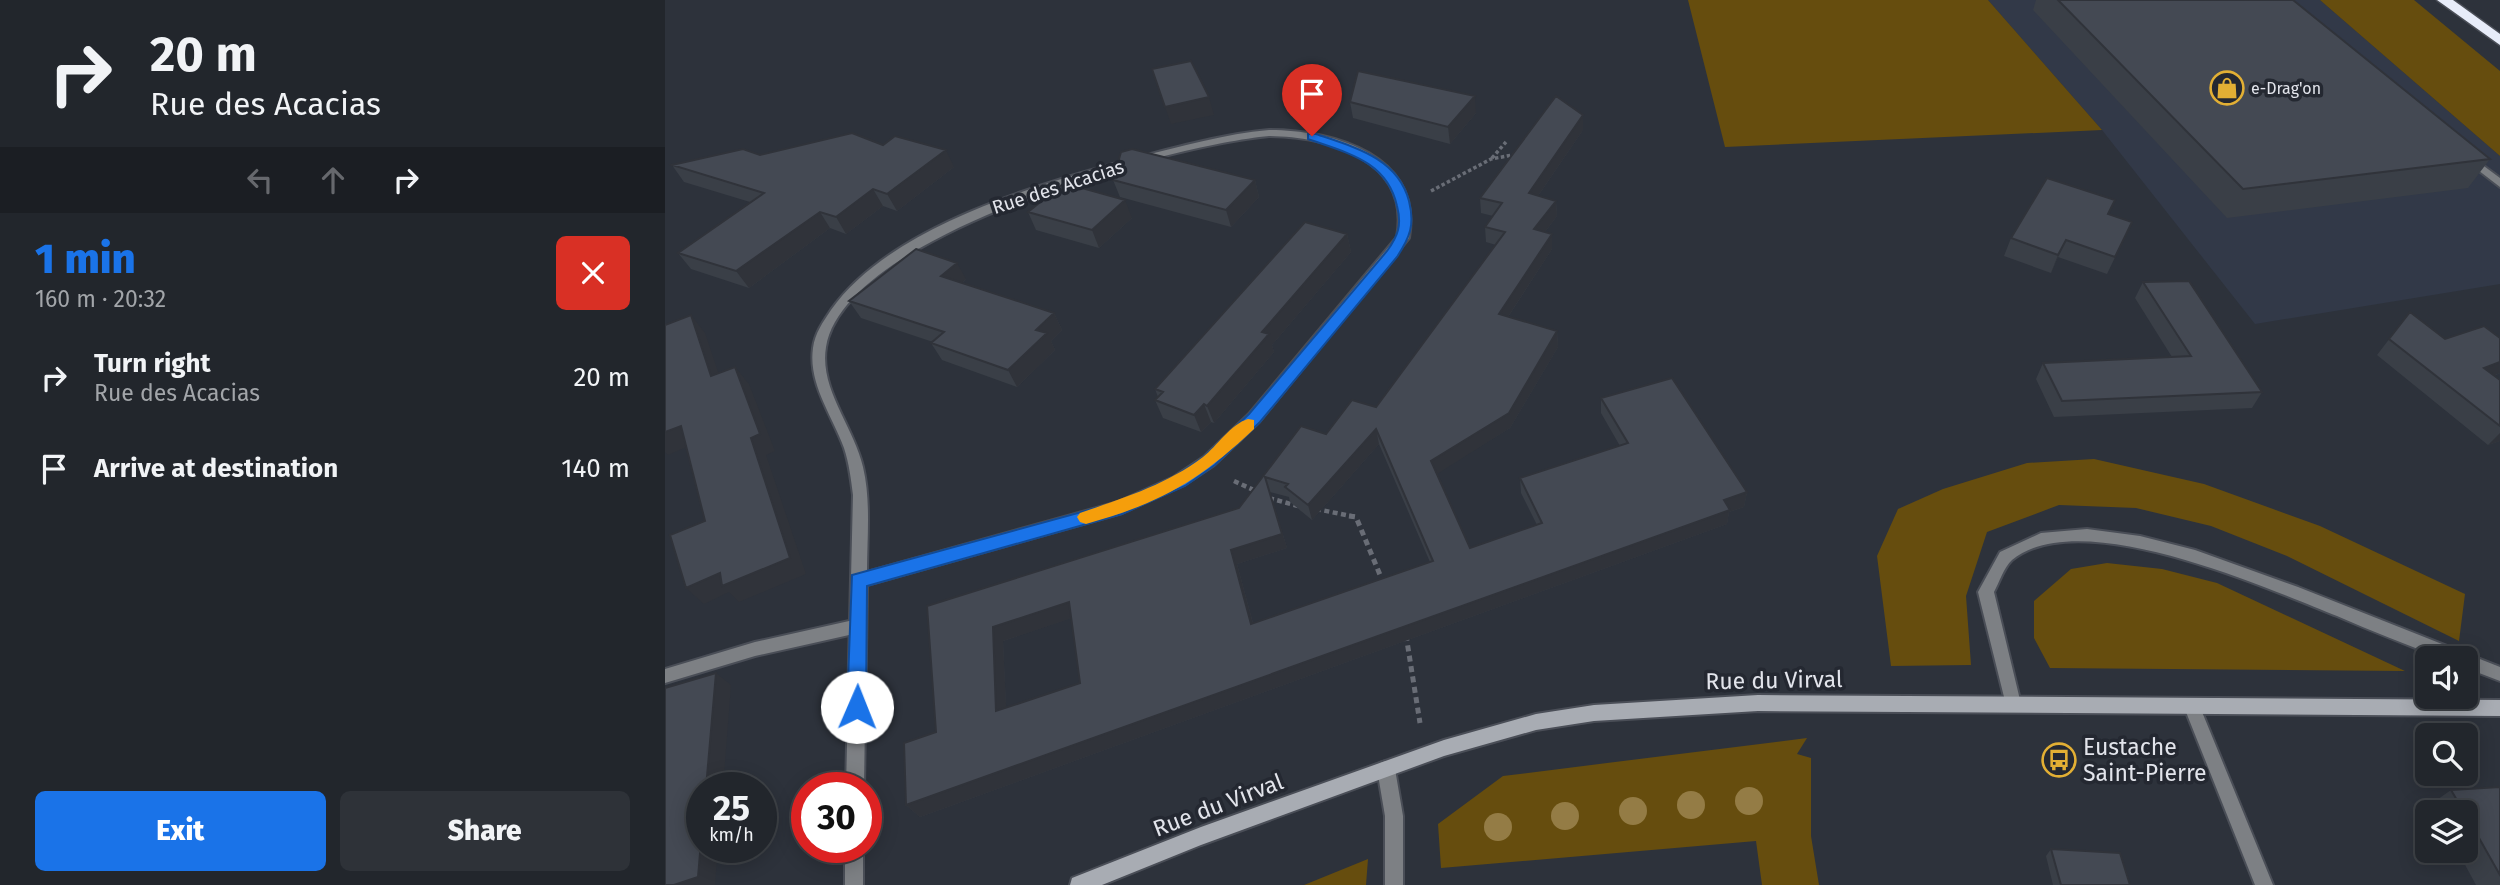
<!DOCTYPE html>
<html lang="en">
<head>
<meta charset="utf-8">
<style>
	:root { --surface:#22262c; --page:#2e3238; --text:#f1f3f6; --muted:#a2a5a9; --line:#3f4348; --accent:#1a73e8 }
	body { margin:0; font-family:"Fira Sans",sans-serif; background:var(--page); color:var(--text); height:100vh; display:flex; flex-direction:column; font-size:26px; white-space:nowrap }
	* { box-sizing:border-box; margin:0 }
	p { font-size:23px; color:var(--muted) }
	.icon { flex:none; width:38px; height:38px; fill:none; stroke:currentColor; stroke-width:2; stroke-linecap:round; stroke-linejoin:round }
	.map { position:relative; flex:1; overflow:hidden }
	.side { display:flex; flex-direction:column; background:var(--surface); width:665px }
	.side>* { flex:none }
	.hud { background:#22262c; color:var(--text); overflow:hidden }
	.tools { position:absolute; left:1750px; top:646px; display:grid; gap:14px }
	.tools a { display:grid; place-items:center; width:63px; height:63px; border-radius:10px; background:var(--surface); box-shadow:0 4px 18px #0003,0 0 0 2px var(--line); font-size:35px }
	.speed { position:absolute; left:21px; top:772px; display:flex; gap:14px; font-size:35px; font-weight:700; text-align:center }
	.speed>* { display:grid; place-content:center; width:91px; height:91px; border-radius:50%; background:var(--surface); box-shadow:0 4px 18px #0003,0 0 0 2px var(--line); line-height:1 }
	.speed small { font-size:18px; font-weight:400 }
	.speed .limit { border:10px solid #d22; background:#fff; color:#111 }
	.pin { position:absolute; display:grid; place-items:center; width:60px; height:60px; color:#fff; margin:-72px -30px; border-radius:50% 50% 50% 0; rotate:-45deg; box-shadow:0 0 7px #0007 }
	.pin .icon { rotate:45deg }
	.me { position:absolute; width:77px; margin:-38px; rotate:1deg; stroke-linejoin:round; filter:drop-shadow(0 0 5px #0008) }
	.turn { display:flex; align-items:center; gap:24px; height:147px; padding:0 35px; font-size:32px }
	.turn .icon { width:91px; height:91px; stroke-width:2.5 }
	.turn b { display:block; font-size:49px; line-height:60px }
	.lanes { display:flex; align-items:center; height:66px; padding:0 35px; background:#0003; justify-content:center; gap:35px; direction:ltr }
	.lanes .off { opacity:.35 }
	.round { display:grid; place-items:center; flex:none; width:74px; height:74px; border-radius:10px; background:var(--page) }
	.overview { display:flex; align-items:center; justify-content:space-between; height:119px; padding:0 35px }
	h1 { font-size:42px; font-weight:800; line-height:52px; color:var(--accent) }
	.button { display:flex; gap:14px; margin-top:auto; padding:14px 35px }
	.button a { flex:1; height:80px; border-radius:10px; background:var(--accent); color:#fff; font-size:28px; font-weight:800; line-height:80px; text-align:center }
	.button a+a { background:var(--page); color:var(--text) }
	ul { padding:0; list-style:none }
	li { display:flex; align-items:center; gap:21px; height:91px; padding:0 35px }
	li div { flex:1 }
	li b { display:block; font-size:26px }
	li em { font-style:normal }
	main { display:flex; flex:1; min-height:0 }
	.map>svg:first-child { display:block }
	.built { fill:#323948 }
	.green { fill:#664d0e }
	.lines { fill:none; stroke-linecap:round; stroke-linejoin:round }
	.lane-casing { stroke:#4a4e57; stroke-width:4 }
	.street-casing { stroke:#4a4e57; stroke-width:4 }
	.secondary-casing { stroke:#4a4e57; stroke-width:4 }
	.highway-casing { stroke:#4a4e57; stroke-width:3 }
	.path-far2 { stroke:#696d76; stroke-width:3.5; stroke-dasharray:3.5 2.5; stroke-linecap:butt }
	.path-far1 { stroke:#696d76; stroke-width:4.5; stroke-dasharray:5 3.5; stroke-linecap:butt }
	.path { stroke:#696d76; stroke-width:5; stroke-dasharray:6 4.5; stroke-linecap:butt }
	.lane { fill:#7d8084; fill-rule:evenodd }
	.street { fill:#7d8084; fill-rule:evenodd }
	.secondary { fill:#a8acb3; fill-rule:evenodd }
	.highway { fill:#e7ecf9; fill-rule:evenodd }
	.tree { fill:#947c45 }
	.wall { fill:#3a3f47; fill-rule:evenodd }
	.shaded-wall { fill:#30333a }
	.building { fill:#444953; stroke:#30333a; stroke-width:2; fill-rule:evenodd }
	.route { fill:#1a73e8; stroke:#114b97; stroke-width:2 }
	.slow { fill:#f59e0b }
	.labels { text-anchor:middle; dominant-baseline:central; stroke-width:7; stroke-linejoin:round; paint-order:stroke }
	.far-poi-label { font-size:16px; fill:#e2e4eb; stroke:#242831; text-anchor:start }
	.street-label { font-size:19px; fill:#e2e4eb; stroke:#242831 }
	.near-street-label { font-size:23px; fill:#e2e4eb; stroke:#242831 }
	.near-poi-label { font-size:23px; fill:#e2e4eb; stroke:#242831; text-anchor:start }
</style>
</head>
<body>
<main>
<section class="side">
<div class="hud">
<div class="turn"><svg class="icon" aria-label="right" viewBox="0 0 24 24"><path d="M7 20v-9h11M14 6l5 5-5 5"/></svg><div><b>20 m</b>Rue des Acacias</div></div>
<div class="lanes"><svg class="icon off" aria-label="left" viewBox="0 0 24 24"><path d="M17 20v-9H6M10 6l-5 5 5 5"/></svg><svg class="icon off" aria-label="ahead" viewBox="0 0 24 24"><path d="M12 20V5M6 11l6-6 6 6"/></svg><svg class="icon" aria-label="right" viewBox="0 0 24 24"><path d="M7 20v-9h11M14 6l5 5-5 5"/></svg></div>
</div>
<div class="overview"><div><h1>1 min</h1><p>160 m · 20:32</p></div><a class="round" style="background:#d93025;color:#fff"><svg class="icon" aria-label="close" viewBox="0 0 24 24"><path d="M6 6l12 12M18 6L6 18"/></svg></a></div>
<ul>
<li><svg class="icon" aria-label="right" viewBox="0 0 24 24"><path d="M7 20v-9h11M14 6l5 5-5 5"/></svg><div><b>Turn right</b><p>Rue des Acacias</p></div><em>20 m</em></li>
<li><svg class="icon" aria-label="arrive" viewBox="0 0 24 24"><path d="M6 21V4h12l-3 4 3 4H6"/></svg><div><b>Arrive at destination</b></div><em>140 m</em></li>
</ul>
<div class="button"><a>Exit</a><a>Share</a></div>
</section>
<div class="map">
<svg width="1835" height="885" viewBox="0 0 1835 885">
	<rect width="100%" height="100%" fill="#2d323b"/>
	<path class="built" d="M1323,0H1655L1835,156V284L1590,324L1437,130Z"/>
	<path class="green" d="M1023,0H1323L1437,130L1060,147Z
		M1655,0H1749L1835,71V156Z
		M1429,459L1539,484L1655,526L1800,594L1794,641L1622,556L1546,526L1471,508L1394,505L1322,532L1301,596L1306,665L1226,666L1212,556L1233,509L1278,489L1362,463Z
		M1442,563L1497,569L1552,583L1740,671L1385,668L1369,638V601L1406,569Z
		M1142,738L1132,754L1146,758V836L1154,885H1097L1091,841L776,868L773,824L838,776Z
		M703,859L701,885H639Z"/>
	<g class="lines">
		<defs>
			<path id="lane" d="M1804,155L1835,178V187L1800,160V156Z
				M1422,529L1475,536L1530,550L1633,587L1835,667V681L1801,668V658H1776C1741,644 1706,631 1672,616C1601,588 1415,504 1347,560C1339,567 1334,583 1329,592L1356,704L1354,709L1348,712L1342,709L1313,592L1335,552L1376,533Z
				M193,619L199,621L201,626L199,631L193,633L90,656L0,683V669L90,642Z"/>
			<path id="street" d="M604,130C670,130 758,156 744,238L594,422L549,465L519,485L457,513L202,585L199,788H181L188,495C186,479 184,463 179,448C167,415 143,384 148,348C150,333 158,322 166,310C226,225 377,183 474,157C517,146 560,134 604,130ZM604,136C666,137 746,160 732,237L584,414L539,457L509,477L453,502L202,572C202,537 206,501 198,467C189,427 154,389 161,347C179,234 506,145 604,136Z
				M1527,699L1533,702L1535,707L1608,885H1590L1519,707L1521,702Z
				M721,761L727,763L730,769L738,816V885H720V816L712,769L715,763Z
				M180,847H198V885H180Z"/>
			<path id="secondary" d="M1093,695L1835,700V716L1093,711L929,721L871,730L779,756L536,845L437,885H405L407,878L536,827L779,740L871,714L929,705Z"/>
			<path id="highway" d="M1772,0H1788L1835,34V45Z"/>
		</defs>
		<use href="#lane" class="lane-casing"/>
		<use href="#street" class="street-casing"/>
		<use href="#secondary" class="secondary-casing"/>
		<use href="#highway" class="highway-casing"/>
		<path class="path-far2" d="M827,158L841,142
			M766,191L826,159L853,154"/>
		<path class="path-far1" d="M569,481L593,492
			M604,498L633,506
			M651,509L691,517"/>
		<path class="path" d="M684,516L691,517L718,582
			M741,635L755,723"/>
		<use href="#lane" class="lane"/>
		<use href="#street" class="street"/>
		<use href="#secondary" class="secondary"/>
		<use href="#highway" class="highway"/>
	</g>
	<g class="tree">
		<circle cx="1084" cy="801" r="14"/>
		<circle cx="1026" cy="805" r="14"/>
		<circle cx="968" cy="811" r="14"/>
		<circle cx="900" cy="816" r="14"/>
		<circle cx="833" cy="827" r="14"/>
	</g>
	<path class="wall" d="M1371,0H1628L1825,159L1803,188L1562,218L1368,10Z
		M685,102L811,113L785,144L688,118Z
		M918,130L873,196L891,201L892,216L880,232L887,234V249L843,317L892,331L893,347L845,428L772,473L805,548L872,525L856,493L855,478L955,446L936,413V398L1082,492L1079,507L1064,512L1062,524L255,817L241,805L271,732L262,606L574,508L636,426L661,434L711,407L831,245L821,242L820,227L828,216L816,213L815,198ZM714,444L765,562L588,623L572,564L622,548L605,492L624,497L625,502L647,520ZM406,618L415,683L341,708L338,641Z
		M95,155L289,167L232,211L218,206L181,234L165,228L84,288L26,269L13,253L85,202L19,182L7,165Z
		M448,180H590L594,197L566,227L455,197Z
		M363,212L467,218L434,248L371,230Z
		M1444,214L1467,222L1442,274L1393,257L1386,273L1339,256L1346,238Z
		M682,234L686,252L607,345L609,352L549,423L546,422L536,432L498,418L490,400L493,397L490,389Z
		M301,279L297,283L389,313L397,330L386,341L390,350L352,387L277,360L266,343L268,342L196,318L184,301Z
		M1478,282L1597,392L1587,408L1389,417L1371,379L1378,363L1507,357L1470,298Z
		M1745,312L1780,339L1835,338V373L1829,376L1835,380V441L1823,445L1712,355Z
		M1835,787V885H1811L1792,850H1801V812H1771L1766,804L1786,790Z
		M1386,849L1465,885H1388L1381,856Z"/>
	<path class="shaded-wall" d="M810,96L811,113L785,144L783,127Z
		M544,97L549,115L506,124L500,107Z
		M918,115V130L864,209V193Z
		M281,150L289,167L232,211L222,194Z
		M590,180L594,197L566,227L561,210Z
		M208,189L218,206L181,234L171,217Z
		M460,200L467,218L434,248L427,230Z
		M891,201L892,216L870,245L869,229Z
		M155,212L165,228L84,288L71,271Z
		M682,234L686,252L607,345L609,352L549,423L542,406L597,332Z
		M887,234V249L835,329L834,314Z
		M1401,240L1393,257L1386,273L1393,255Z
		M292,263L301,279L286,293L276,276Z
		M389,313L397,330L386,341L390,350L352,387L343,370L371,330Z
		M26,315L40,333L60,393L46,376Z
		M892,331L893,347L845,428L769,476L766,461Z
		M1835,362V373L1805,385L1819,368Z
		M70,367L84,384L110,451L101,455L141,574L74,602L64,592L39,604L21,588L86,438Z
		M539,404L546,422L536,432L529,415Z
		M16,426L31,443L3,455L0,452V432Z
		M711,429L714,444L647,520L643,505Z
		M1835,433V441L1823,445Z
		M600,477L622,548L572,564L592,638L586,624L566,550Z
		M1082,492L1079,507L1064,512L1062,524L255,817L241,805Z
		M404,602L413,616L338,641L342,725L331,711L328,627Z
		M51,673L66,685L58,788H41Z
		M37,830V847H53L50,885H9Z"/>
	<path class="building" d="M1393,0H1628L1825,159L1578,189Z
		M526,61L544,97L500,107L487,69Z
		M693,71L810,96L783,127L685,102Z
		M891,96L918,115L864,193L891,201L869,229L887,234L834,314L892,331L844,413L766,461L805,548L877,523L855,478L963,443L936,398L1007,378L1082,492L1059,500L1065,510L241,805L239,743L271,732L262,606L574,508L636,426L661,434L687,400L711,407L840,232L820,227L837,203L815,198ZM711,429L768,561L586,624L566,550L617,534L600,477L623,484L620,487L643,505ZM404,602L415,683L331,711L328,627Z
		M187,133L218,145L230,136L281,150L222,194L208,189L171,217L155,212L71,271L13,253L99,193L7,165L78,149L95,155Z
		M467,149L590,180L561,210L448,180L456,152Z
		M1382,178L1450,200L1443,214L1467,222L1450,257L1401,240L1393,255L1346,238Z
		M399,183L460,200L427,230L363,212Z
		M640,222L682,234L597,332L604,334L542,406L539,404L529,415L490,400L498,392L490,389Z
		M251,249L292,263L276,276L389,313L371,330L382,333L343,370L266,343L279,332L184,301Z
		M1524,281L1597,392L1397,401L1378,363L1526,356L1478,282Z
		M1745,312L1780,339L1819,326L1835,338V362L1819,368L1835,380V426L1724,339Z
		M26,315L46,376L70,367L95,434L86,438L125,558L57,586L55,573L21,588L5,535L40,521L16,426L0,432V325Z
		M51,673L41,788H37V830L33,877L9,885H0V688Z
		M1835,787V875L1801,815V812H1799L1786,790Z
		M1386,849L1455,853L1465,885H1396Z"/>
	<path class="route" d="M643,134H651C689,147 733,158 744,201C750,225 745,237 732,257L595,422L550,465L520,486L457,514L202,586L201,707L199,713L192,715L185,713L182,707L187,575L453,502L509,477L539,457L584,414L722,251C733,236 737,225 732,206C722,161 682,153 643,139Z"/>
	<path class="slow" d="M583,419L589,420V429C533,482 495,503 421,524L415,522L412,517L415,513C458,498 501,485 538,457C552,446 566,424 583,419Z"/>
	<defs>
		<symbol id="shop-ring" viewBox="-11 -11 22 22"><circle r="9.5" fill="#242831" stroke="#e2af34" stroke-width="1.5"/><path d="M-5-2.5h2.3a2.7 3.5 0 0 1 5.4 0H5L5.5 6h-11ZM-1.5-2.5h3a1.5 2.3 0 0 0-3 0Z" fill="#e2af34"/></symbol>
		<symbol id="bus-ring" viewBox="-11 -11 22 22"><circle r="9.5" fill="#242831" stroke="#e2af34" stroke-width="1.5"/><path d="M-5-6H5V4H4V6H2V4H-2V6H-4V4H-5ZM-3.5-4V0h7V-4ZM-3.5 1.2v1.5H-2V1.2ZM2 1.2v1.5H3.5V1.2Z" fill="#e2af34"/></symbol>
	</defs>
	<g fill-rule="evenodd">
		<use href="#shop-ring" x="1543" y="69" width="38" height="38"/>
		<use href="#bus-ring" x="1375" y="741" width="38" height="38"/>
	</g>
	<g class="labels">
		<g class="far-poi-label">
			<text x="1586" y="88">e-Drag'on</text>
		</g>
		<g class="street-label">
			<text transform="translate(393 187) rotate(-18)">Rue des Acacias</text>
		</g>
		<g class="near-street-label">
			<text transform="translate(1109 680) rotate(-1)">Rue du Virval</text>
			<text transform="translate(553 805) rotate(-21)">Rue du Virval</text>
		</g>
		<g class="near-poi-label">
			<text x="1418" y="747">Eustache<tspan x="1418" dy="26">Saint-Pierre</tspan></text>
		</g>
	</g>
</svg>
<div class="tools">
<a><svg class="icon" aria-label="sound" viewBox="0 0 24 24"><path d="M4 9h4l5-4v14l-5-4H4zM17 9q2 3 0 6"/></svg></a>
<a><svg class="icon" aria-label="search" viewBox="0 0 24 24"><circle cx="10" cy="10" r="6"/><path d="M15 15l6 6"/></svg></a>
<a><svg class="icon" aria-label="layers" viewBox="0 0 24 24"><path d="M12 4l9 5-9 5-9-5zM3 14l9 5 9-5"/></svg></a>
</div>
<div class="speed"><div>25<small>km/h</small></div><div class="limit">30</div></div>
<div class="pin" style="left:647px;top:136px;background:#d93025"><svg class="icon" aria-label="arrive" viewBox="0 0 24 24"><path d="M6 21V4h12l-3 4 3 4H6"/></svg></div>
<svg class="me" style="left:192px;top:707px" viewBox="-20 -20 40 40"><circle r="19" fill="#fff"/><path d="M0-13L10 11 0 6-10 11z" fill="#1a73e8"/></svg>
</div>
</main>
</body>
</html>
